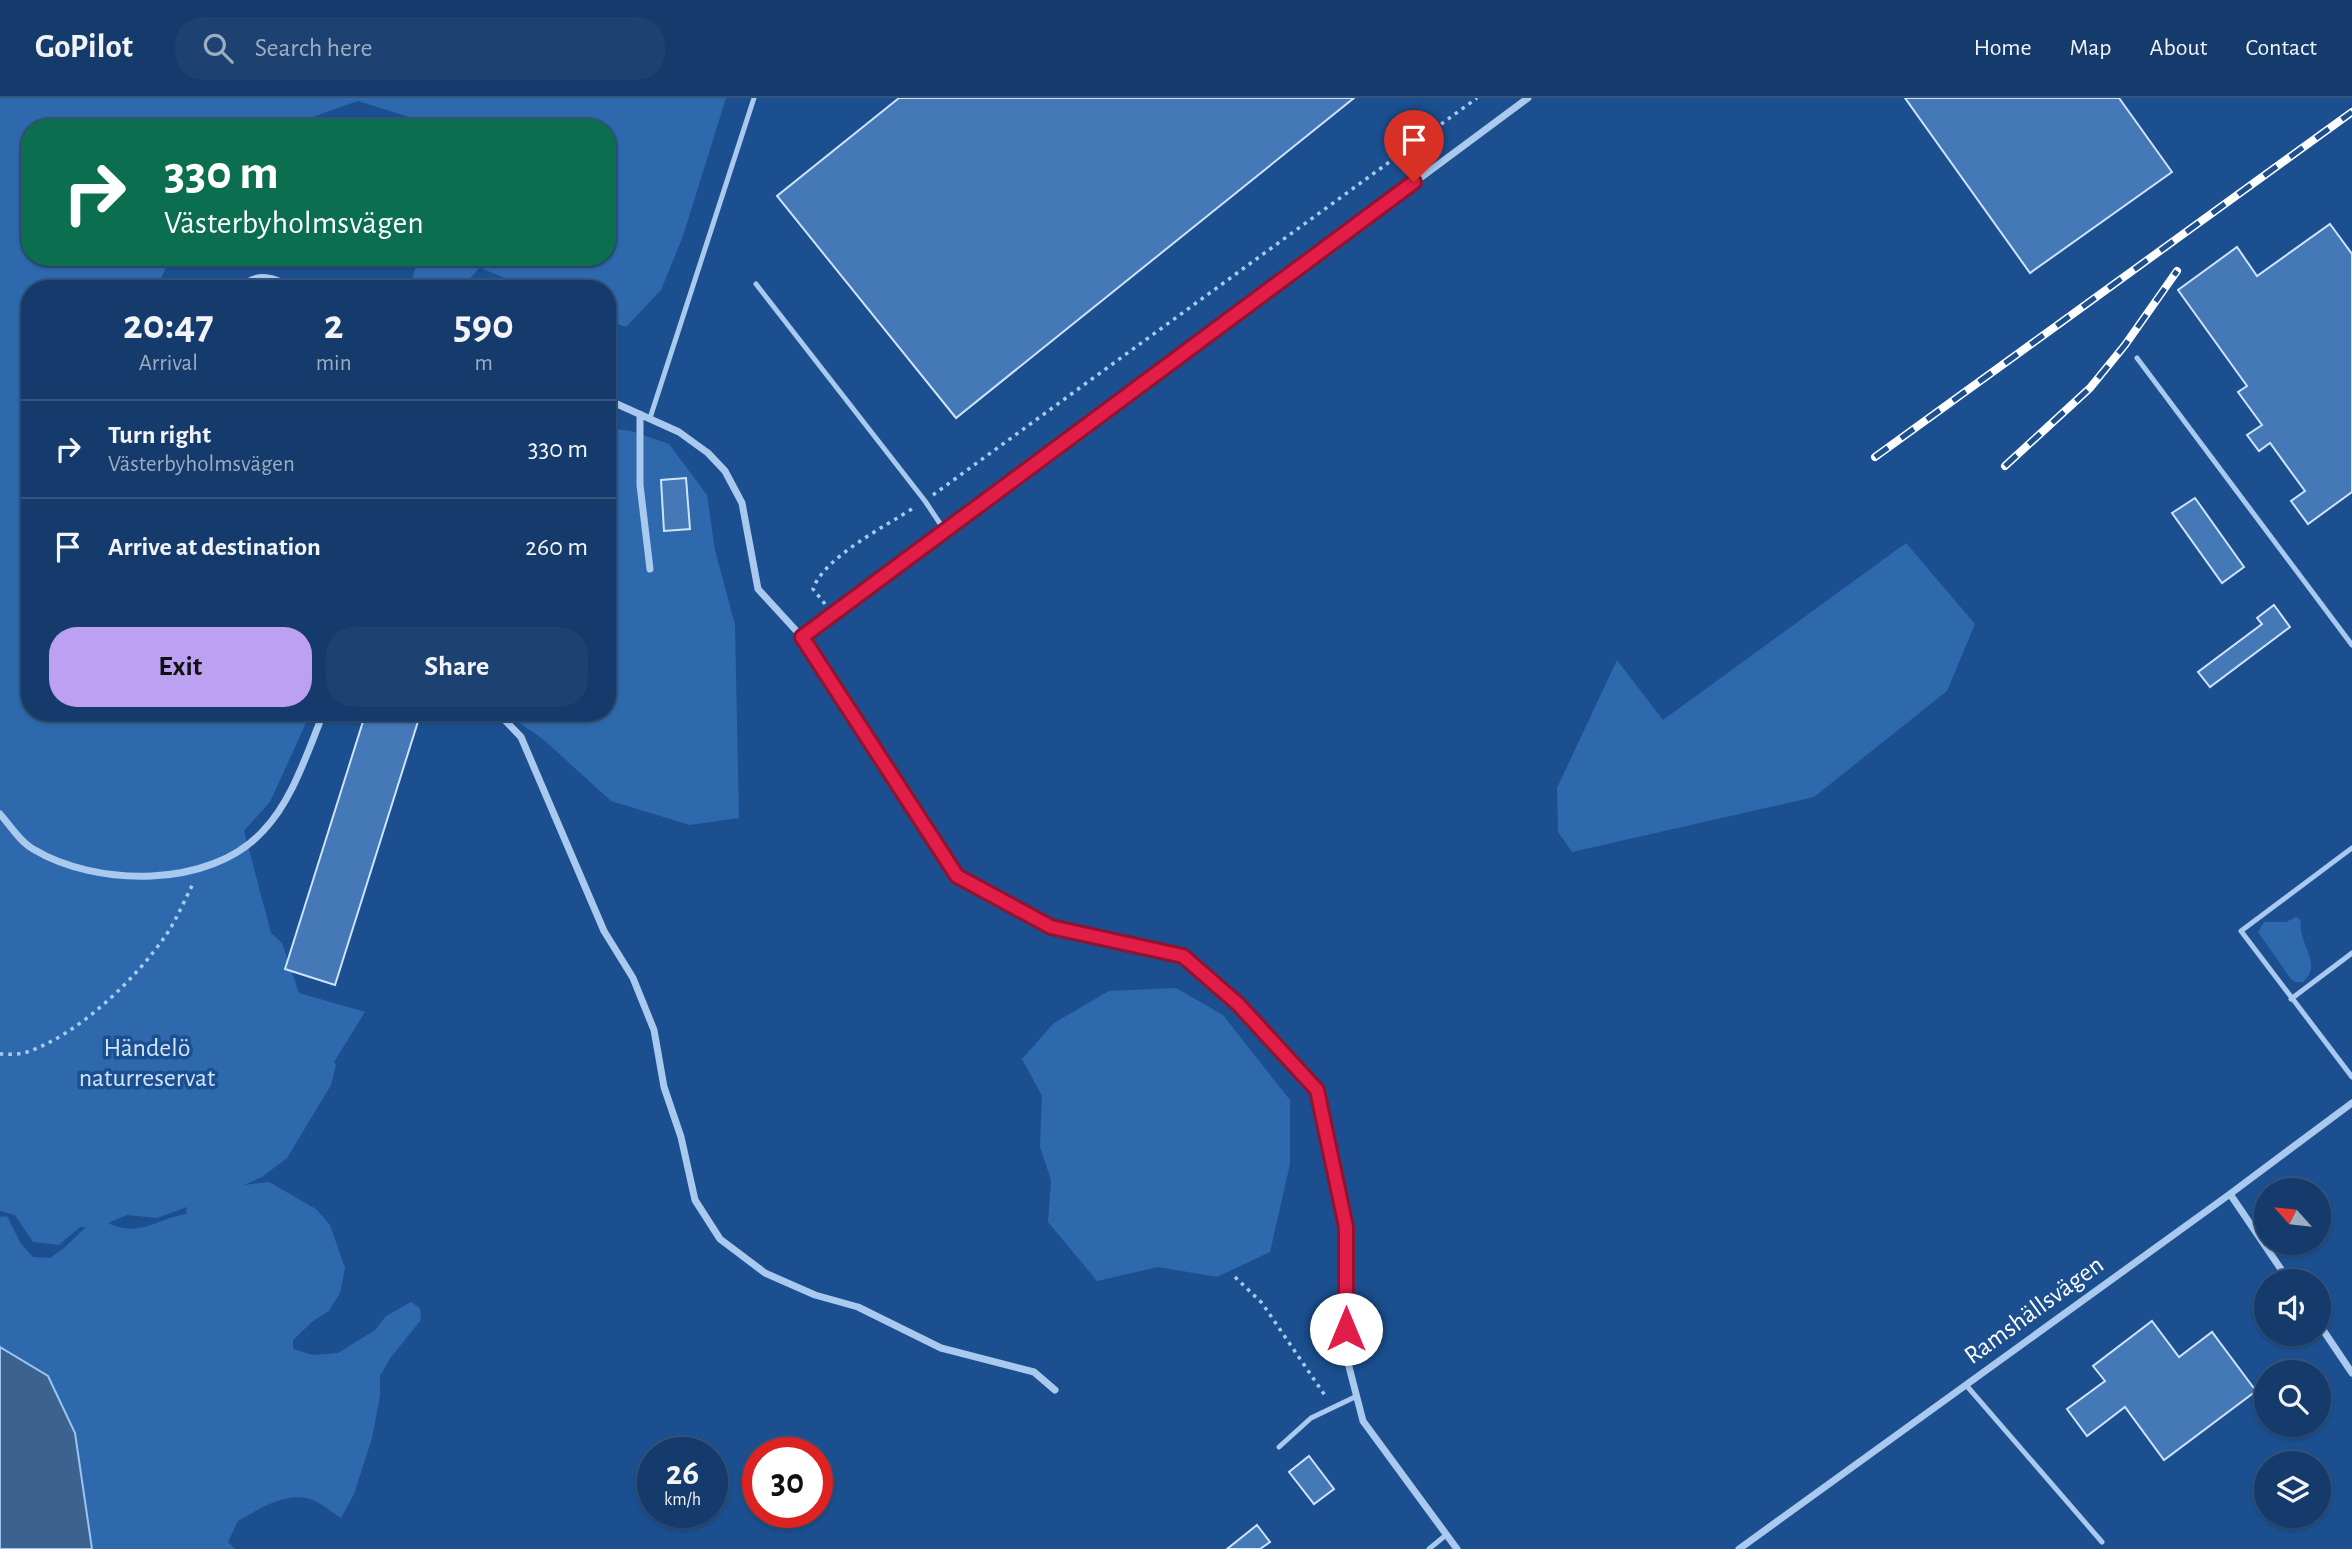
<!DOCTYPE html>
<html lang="en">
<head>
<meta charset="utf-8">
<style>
	:root { --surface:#143b6b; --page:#1d4271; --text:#f1f3f6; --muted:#9dadc1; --line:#33557e; --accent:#bca0f2 }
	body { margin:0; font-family:"Alegreya Sans",sans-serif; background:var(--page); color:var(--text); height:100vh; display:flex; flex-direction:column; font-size:26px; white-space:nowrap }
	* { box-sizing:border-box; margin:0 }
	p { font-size:23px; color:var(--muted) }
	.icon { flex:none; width:38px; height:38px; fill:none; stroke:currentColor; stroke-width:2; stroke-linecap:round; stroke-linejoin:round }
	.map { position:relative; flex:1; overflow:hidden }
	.side { position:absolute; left:21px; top:182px; width:595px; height:441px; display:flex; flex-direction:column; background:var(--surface); border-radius:28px; box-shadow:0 2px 5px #0004,0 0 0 2px var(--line) }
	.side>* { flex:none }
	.guide { position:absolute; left:21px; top:21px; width:595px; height:147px; border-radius:28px; box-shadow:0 2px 5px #0004,0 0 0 2px var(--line); background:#0b6e4f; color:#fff; overflow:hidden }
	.needle { width:46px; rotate:297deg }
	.fabs { position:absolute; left:2254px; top:1080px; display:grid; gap:14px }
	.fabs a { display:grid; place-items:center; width:77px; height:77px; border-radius:50%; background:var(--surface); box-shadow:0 2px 5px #0004,0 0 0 2px var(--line); font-size:35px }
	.speed { position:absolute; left:637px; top:1339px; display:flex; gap:14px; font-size:35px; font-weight:700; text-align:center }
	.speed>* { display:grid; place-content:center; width:91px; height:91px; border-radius:50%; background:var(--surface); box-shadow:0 2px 5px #0004,0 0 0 2px var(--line); line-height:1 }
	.speed small { font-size:18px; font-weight:400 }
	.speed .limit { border:10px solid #d22; background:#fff; color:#111 }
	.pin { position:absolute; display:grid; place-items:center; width:60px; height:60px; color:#fff; margin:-72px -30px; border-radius:50% 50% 50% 0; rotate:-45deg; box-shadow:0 0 7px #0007 }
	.pin .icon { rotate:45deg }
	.me { position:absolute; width:77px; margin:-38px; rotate:0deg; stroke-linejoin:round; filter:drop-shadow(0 0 5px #0008) }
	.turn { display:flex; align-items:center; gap:24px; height:147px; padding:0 28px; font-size:32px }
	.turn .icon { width:91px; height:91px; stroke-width:2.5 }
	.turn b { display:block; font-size:49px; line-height:60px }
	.eta { display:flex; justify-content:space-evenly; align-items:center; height:119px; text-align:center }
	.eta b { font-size:42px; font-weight:700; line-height:49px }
	.action { display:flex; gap:14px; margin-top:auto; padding:14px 28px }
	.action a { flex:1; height:80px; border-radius:28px; background:var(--accent); color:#111; font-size:28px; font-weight:700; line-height:80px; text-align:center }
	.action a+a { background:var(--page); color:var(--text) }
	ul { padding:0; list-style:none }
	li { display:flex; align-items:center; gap:21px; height:98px; padding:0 28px; border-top:2px solid var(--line) }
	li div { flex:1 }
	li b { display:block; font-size:26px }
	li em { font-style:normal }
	header { display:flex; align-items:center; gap:42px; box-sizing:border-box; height:98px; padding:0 35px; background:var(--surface); border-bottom:2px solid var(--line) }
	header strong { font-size:33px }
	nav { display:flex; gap:38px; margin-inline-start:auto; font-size:24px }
	.search { width:490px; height:63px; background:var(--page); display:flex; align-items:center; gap:18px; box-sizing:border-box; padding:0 24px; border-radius:28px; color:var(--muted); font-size:26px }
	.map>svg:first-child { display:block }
	.green { fill:#2e69ad; fill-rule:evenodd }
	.water { fill:#3c6290; stroke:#9cc4f0; stroke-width:2 }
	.building { fill:#4478b7; stroke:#cfe3fa; stroke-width:2 }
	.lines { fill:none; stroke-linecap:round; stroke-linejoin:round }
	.path { stroke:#a9c9ee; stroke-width:3.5; stroke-dasharray:3.5 5; stroke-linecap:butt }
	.service { stroke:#a9c9ee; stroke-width:5 }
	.minor { stroke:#a9c9ee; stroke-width:7 }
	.rail-casing { stroke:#fff; stroke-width:8 }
	.rail { stroke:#1b4f8f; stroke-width:5; stroke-dasharray:16; stroke-linecap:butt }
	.route-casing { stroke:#92132f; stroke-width:18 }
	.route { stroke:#e11d48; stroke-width:12 }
	.labels { text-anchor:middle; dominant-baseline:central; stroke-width:7; stroke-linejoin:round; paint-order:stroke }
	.park-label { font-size:26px; fill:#cfe3fa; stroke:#1b4f8f }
	.street-label { font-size:26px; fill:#fff; stroke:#1b4f8f }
</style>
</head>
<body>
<header>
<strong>GoPilot</strong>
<div class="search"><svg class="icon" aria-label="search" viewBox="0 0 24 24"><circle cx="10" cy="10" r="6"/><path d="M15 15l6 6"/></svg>Search here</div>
<nav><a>Home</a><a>Map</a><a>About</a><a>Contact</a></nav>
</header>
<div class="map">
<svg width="2352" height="1451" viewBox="0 0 2352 1451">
	<rect width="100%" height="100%" fill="#1b4f8f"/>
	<path class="green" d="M0,0H726L683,138L661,192L626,229L607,222V191H531L483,171L485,163L461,191L410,190L418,159H607V30H444L358,3L281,30H30V159H171L156,191H30V614H311L270,704L244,733L271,835L282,845L299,895L365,914L334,964L336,967L331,987L287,1060L262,1079L244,1087L269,1084L316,1111L330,1127L345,1170L340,1195L329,1213L313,1223L293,1242V1251L313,1257L338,1255L375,1232L386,1218L411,1204L420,1210L421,1222L391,1259L380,1278V1298L372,1340L354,1396L341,1420C333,1415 325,1408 317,1404C292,1390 260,1410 238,1423L228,1444L235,1451H92L75,1335L48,1278L0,1249V1119L7,1118L21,1146L33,1159L50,1160L64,1150L86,1129H80L59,1147L33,1144L15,1117L0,1113ZM187,1109L186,1116C156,1121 139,1140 108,1125L127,1117L157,1120Z
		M607,330L631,333L669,346L707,397L715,452L735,527L739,720L690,727L611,703L544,642L504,614H607Z
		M1906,445L1975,526L1947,593L1814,699L1572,754L1558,734L1557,690L1617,562L1663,622Z
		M2296,819L2301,822C2297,846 2324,865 2303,884H2295L2291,881L2258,834L2264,824H2286Z
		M1176,890L1223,917L1290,1002V1066L1270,1154L1217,1179L1158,1169L1097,1183L1048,1124L1051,1082L1040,1049L1042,998L1022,961L1054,925L1109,893Z"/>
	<path class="water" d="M0,1249L48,1278L75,1335L92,1451H0Z"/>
	<path class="building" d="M899,0H1354L956,320L777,98Z
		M1905,0H2119L2172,74L2030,175Z
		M2330,126L2352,156V394L2308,426L2291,403L2305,393L2270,345L2259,353L2247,337L2262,327L2238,294L2247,288L2178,192L2237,149L2257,178Z
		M686,380L690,431L664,433L661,382Z
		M2195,400L2244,469L2222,485L2172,415Z
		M2274,507L2290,529L2210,589L2198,574L2262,526L2257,520Z
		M366,614H421L335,887L285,871Z
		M2152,1223L2179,1259L2212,1234L2256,1293L2164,1362L2125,1309L2087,1338L2067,1311L2105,1283L2093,1268Z
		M1309,1358L1334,1391L1314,1406L1289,1374Z
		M1257,1427L1270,1444L1260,1451H1227Z"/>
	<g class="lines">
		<path class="path" d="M933,397L1477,0
			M825,506L813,491C824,459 886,428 915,409
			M0,956C8,956 19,957 27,954C78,937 136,881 166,837C177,821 185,801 194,784
			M1235,1179L1262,1205L1326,1299"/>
		<path class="service" d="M756,186L925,403L945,433
			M239,191C255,171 277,178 295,191
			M2137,260L2352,547
			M607,293L617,306
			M650,320L754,0
			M2352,750L2241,833L2352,979
			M2291,901L2352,855
			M1966,1287L2102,1444
			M1279,1349L1311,1320L1357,1298
			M1429,1451L1446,1437"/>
		<path class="minor" d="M607,307L617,306L679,334L708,355L725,373L742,405L758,491L802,539L957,778L1051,829L1183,858L1238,906L1317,992L1346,1129V1257L1363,1323L1457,1451
			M640,316V387L650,471
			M802,539L1528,0
			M497,614L521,639L604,833L633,880L654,932L664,989L681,1039L695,1102L720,1141L765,1175L815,1197L858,1209L941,1250L1034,1274L1055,1292
			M0,716C10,727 20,744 33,751C96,789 210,791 263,733C293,702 307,654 324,614
			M2230,1096L2289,1183
			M2319,1226L2352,1275
			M1739,1451L2230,1096L2352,1005"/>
		<defs>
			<path id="rail" d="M1875,359L2352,14
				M2005,368L2090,290L2125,247L2177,173"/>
		</defs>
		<use href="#rail" class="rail-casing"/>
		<use href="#rail" class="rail"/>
	</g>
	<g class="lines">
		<defs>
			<path id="route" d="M1346,1231V1129L1317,992L1238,906L1183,858L1051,829L957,778L802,539L1414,84"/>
		</defs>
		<use href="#route" class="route-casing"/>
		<use href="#route" class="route"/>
	</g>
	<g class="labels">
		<g class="park-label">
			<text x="147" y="950">Händelö<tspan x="147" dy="30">naturreservat</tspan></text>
		</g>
		<g class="street-label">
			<text transform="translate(2034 1212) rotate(-36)">Ramshällsvägen</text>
		</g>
	</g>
</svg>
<div class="fabs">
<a><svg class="needle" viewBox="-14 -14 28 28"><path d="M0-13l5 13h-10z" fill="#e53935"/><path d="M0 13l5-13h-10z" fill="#9dadc1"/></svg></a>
<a><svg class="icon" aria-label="sound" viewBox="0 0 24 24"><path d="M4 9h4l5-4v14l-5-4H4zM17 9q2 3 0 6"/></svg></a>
<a><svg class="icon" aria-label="search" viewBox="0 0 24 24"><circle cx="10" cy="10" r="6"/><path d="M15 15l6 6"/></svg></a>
<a><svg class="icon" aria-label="layers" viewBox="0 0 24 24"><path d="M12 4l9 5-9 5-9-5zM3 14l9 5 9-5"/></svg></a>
</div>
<div class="speed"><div>26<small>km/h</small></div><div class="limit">30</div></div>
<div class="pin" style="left:1414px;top:84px;background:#d93025"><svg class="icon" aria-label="arrive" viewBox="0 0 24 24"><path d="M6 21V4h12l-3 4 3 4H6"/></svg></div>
<svg class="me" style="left:1346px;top:1231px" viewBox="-20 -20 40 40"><circle r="19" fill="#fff"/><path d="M0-13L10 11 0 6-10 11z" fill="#e11d48"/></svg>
<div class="guide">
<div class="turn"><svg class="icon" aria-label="right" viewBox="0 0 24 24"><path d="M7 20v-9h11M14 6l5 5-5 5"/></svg><div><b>330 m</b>Västerbyholmsvägen</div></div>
</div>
<section class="side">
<div class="eta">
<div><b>20:47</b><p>Arrival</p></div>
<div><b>2</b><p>min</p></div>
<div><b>590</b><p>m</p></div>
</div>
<ul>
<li><svg class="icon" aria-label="right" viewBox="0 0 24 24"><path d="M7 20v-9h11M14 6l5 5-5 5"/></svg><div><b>Turn right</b><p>Västerbyholmsvägen</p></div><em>330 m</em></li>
<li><svg class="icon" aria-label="arrive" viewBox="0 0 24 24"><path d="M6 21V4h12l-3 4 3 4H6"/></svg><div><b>Arrive at destination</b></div><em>260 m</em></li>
</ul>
<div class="action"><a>Exit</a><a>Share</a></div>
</section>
</div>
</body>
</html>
